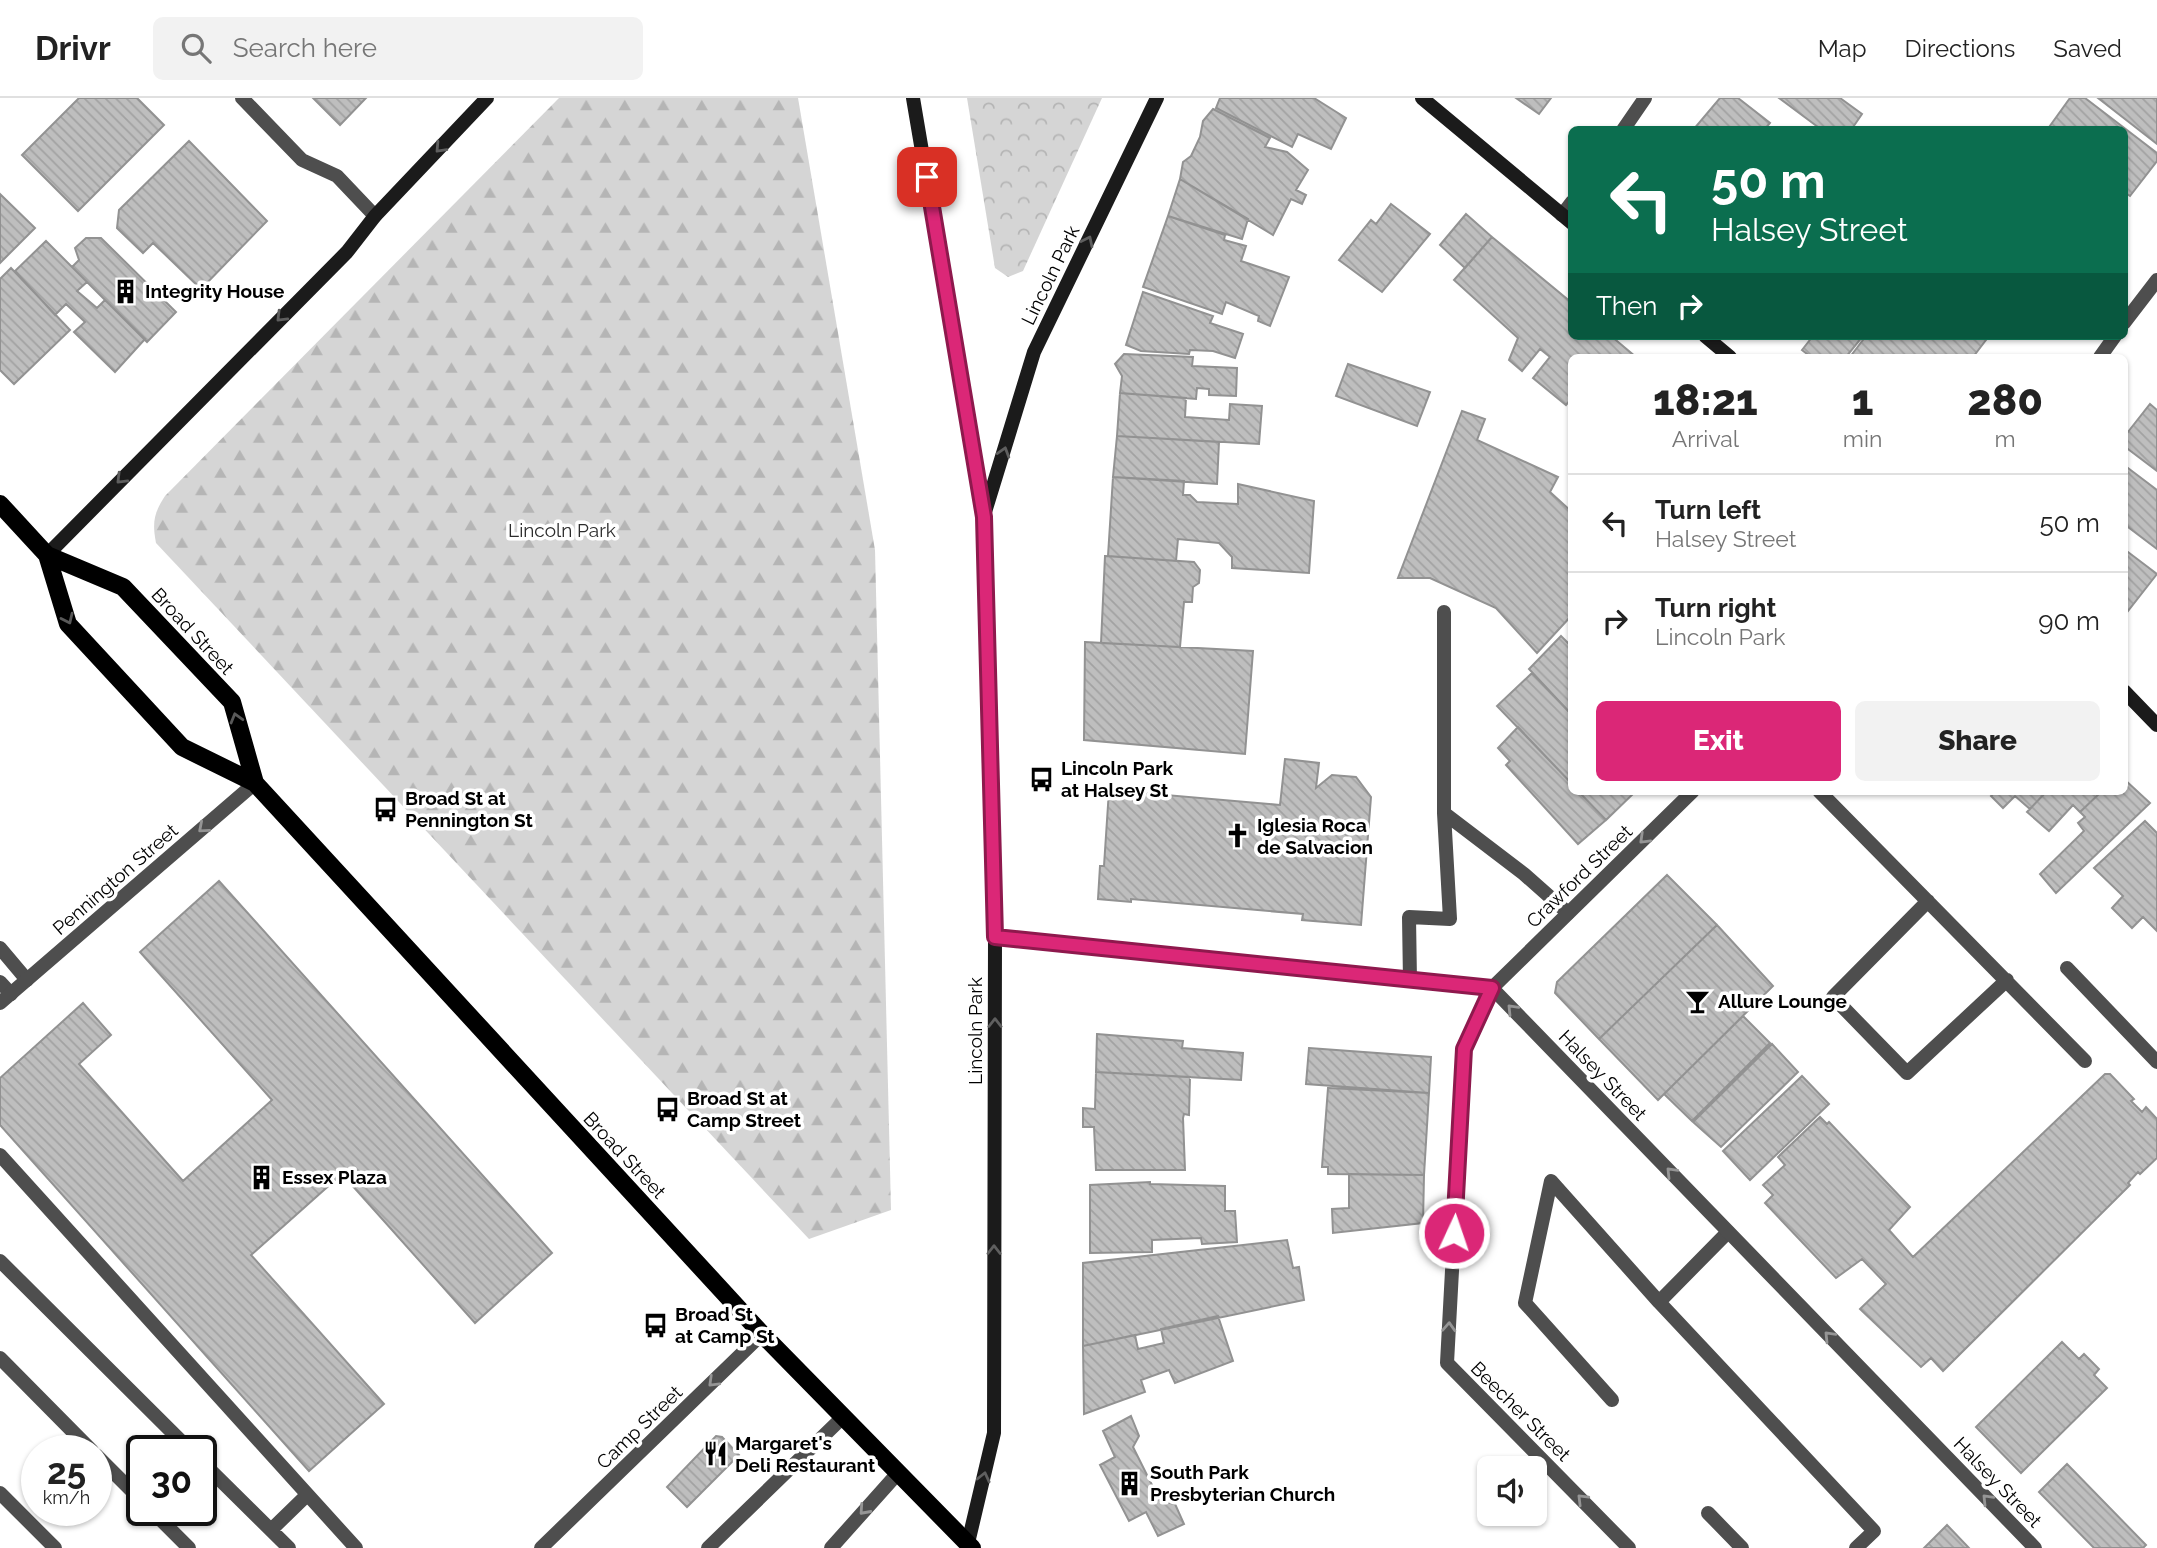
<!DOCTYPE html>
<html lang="en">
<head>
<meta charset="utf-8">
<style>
	:root { --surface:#fff; --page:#f2f2f2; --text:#222; --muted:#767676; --line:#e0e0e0; --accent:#db2777 }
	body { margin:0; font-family:Raleway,sans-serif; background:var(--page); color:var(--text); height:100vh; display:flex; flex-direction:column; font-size:26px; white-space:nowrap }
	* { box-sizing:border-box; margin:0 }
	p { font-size:23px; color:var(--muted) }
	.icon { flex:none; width:38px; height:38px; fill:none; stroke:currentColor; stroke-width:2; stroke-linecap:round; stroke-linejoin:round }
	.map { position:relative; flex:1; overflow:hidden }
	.panel { position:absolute; left:1568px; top:256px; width:560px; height:441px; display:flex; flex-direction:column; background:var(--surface); border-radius:10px; box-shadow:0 2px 5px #0004 }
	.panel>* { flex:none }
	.guide { position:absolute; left:1568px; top:28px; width:560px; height:214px; border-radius:10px; box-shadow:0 2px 5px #0004; background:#0b6e4f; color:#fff; overflow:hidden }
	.buttons { position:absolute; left:1477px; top:1358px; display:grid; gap:14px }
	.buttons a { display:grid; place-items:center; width:70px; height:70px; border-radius:10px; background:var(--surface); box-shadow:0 2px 5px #0004; font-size:35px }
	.speed { position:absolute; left:21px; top:1337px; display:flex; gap:14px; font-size:35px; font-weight:700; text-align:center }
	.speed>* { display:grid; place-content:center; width:91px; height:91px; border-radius:50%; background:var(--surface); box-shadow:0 2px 5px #0004; line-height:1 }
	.speed small { font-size:18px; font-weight:400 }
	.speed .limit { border:4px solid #111; border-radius:10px; background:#fff; color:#111 }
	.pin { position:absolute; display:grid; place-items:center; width:60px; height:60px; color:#fff; margin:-30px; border-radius:14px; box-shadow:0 4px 10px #0006 }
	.me { position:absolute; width:77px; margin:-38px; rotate:3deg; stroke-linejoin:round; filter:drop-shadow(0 0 5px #0008) }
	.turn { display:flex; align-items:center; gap:24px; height:147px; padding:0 28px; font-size:32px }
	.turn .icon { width:91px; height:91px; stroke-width:2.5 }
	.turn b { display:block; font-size:49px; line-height:60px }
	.then { display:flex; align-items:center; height:66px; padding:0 28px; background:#0003; gap:14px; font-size:26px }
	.eta { display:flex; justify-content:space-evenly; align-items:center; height:119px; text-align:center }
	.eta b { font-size:42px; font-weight:800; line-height:49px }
	.action { display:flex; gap:14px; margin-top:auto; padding:14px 28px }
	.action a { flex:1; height:80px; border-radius:10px; background:var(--accent); color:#fff; font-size:28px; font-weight:800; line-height:80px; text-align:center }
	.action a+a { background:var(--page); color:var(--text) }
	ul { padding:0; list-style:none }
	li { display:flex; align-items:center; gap:21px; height:98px; padding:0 28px; border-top:2px solid var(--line) }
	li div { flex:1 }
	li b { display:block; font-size:26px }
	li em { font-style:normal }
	header { display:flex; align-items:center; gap:42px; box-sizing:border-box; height:98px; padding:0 35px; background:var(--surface); border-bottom:2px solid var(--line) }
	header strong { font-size:33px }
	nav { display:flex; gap:38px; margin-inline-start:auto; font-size:24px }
	.search { width:490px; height:63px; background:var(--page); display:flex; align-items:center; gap:18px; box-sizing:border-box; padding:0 24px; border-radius:10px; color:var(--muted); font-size:26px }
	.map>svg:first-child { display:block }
	.forest { fill:url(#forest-firs) }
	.park { fill:url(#park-crowns) }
	.building { fill:url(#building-back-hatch); stroke:#929292; stroke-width:2 }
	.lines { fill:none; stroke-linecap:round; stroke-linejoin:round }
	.service { stroke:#4e4e4e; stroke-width:14 }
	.minor { stroke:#4e4e4e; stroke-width:14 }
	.secondary { stroke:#1b1b1b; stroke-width:14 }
	.primary { stroke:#000; stroke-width:18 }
	.oneway { stroke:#5f5f5f }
	.oneway2 { stroke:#595959 }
	.oneway3 { stroke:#959595 }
	.route-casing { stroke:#8e194d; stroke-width:18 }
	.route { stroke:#db2777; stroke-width:12 }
	.labels { text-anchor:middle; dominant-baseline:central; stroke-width:7; stroke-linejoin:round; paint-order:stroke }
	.street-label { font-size:19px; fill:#000; stroke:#fff }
	.poi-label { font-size:19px; font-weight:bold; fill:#000; stroke:#fff; text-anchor:start }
	.park-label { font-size:19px; fill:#2c2c2c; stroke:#fff }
</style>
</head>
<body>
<header>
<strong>Drivr</strong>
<div class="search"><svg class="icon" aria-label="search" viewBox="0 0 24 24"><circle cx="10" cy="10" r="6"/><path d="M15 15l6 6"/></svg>Search here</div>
<nav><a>Map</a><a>Directions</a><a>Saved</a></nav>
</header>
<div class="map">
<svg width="2157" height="1450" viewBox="0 0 2157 1450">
	<defs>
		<pattern id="forest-firs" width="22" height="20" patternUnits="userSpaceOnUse" patternTransform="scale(1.75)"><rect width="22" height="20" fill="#d5d5d5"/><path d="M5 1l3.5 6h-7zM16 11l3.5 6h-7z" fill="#b5b5b5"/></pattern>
		<pattern id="park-crowns" width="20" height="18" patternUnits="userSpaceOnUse" patternTransform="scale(1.75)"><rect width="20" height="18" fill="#d5d5d5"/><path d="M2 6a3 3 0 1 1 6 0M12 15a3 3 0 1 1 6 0" fill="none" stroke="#b5b5b5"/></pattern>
		<pattern id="building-back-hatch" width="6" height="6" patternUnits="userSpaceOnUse" patternTransform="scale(1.75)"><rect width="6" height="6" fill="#bebebe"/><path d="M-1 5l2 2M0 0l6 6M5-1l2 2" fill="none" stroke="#a2a2a2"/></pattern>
	</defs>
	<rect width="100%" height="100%" fill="#fff"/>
	<path class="forest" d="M559,0H798L875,452L891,1112L809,1141L156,445C152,424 154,415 165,398Z"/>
	<path class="park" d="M967,0H1102L1023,173L1008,179L995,170Z"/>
	<path class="building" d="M79,0H137L164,27L78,113L22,57Z
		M313,0H366L340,27Z
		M1220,0H1314L1346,20L1331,51L1298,36L1292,49L1216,10Z
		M1516,0H1551L1539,16Z
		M1720,0H1738L1770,25L1764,32H1693Z
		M1779,0H1840L1862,16L1851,32H1822Z
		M2070,0H2085L2157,55V63L2130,98L2124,94V32H2047Z
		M2098,0H2157V46Z
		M1213,11L1270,40L1265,49L1287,54L1308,72L1296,92L1306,97L1302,106L1291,101L1273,137L1180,81L1183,64L1191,58L1200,39L1203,23Z
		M189,43L267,123L201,191L153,145L143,155L117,130L119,112Z
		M1180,81L1248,121L1242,141L1168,118Z
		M0,96L35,130L0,165Z
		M1391,106L1430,136L1382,194L1339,162L1371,122L1376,126Z
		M1466,116L1492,139L1465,170L1440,147Z
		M1168,118L1225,137L1224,142L1246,148L1241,163L1289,179L1270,228L1258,223L1259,218L1226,204L1222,216L1143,189Z
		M1492,139L1572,205V238H1611L1636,259H1572V300L1566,307L1533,280L1550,259L1540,251L1522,273L1509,262L1518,240L1454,182Z
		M86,140H101L176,214L147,244L72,169L79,162L75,150Z
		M46,143L87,184L77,193L97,210L105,202L145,241L115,274L74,234L85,224L66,206L55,217L15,173Z
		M11,170L70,232L14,286L0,272V181Z
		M1143,194L1213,218L1210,225L1243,236L1235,260L1213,253L1190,252L1189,256L1141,253L1126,247Z
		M1813,238H1863L1846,259H1811L1802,252Z
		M1866,238H1989L1973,259H1850Z
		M1124,256L1193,259L1192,268L1237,270L1236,298L1209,297V291L1197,290L1196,301L1120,295L1122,278L1115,266Z
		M1348,266L1430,294L1417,328L1336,298Z
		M1120,295L1186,300L1185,319L1229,322L1230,306L1262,308L1259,346L1117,338Z
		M2150,306L2157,312V373L2124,348V339Z
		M1462,313L1485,321L1477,342L1558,379L1550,394L1572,414V517L1537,555L1496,510L1430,480H1398Z
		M1117,338L1219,344L1217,386L1113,379Z
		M2124,367L2157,392V451L2124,426Z
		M1113,379L1184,383L1183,397H1190L1197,404L1238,406V386L1314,403L1309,475L1232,470V459L1219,445L1178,441L1176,463L1108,458Z
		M2124,451L2157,476L2124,518Z
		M1105,458L1194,464L1200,472L1199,485L1193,489L1192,504H1184L1180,549L1101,545Z
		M1561,538L1572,549V617L1529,571Z
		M1085,544L1253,553L1245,656L1084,642Z
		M1532,575L1572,617V686L1497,608Z
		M1518,629L1572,686V693H1578L1606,722L1578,746L1506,667L1510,663L1498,650Z
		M1285,661L1319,665L1316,690L1332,677L1356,679L1371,699L1361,827L1302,822L1303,816L1131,801V804L1098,801L1100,768H1104L1109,692L1280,707Z
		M2124,681L2150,705L2056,795L2040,776L2084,733L2078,725L2085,719L2080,714L2102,693H2124Z
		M1578,693H1636L1606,722Z
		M1996,693H2047L2030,711L2015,698L2003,710L1991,698Z
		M2047,693H2102L2080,714L2073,707L2049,733L2027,714Z
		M2145,723L2157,735V833L2143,819L2132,830L2112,810L2123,798L2094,770Z
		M1667,777L1717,827L1599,941L1555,895L1557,884Z
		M219,783L552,1155L475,1225L342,1076L251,1157L384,1306L309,1373L0,1027V980L83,905L111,937L79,966L183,1083L272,1002L140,854Z
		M1717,827L1773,888L1658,1002L1599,941Z
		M1743,918L1770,945L1692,1023L1664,996Z
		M1097,936L1183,943L1182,950L1243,955L1241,982L1096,974Z
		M1772,946L1798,974L1721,1049L1693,1024Z
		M1309,950L1431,959L1429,995L1306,986Z
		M1096,974L1190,979L1189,1017L1184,1016L1183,1020L1185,1072H1096L1094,1029H1083V1010L1095,1011Z
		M2105,976H2110L2134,1001L2131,1003L2142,1014L2146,1009L2157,1021V1060L2140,1076L2138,1074L2128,1085L2130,1087L1943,1273L1931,1260L1921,1269L1860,1211L1886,1186L1862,1161L1836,1180L1765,1105L1773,1097L1763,1087L1785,1067L1778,1059L1820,1019L1827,1026L1829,1024L1910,1109L1889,1132L1913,1159Z
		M1802,978L1829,1006L1750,1082L1723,1053Z
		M1328,990L1429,995L1424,1077L1328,1076V1069H1322Z
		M1349,1076L1424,1077L1423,1125L1333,1135L1332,1111L1349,1110Z
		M1150,1084V1086L1225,1088V1113H1235L1237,1144L1202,1146L1201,1140L1152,1142V1154L1090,1155V1087Z
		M1287,1142L1293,1170L1299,1169L1304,1202L1083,1248V1165Z
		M1218,1218L1233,1263L1175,1285L1169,1272L1141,1282L1145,1294L1084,1316L1083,1248L1135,1237L1138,1251L1164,1245L1161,1231Z
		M2062,1244L2079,1261L2084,1256L2099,1271L2094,1277L2107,1290L2021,1375L1976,1329Z
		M1131,1318L1139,1338L1133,1349L1160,1403L1175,1406L1184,1426L1158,1438L1146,1414L1129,1423L1100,1367L1115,1359L1103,1333Z
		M716,1338L722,1339L739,1357L687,1409L667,1389Z
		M2067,1366L2146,1447L2143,1450H2094L2039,1394Z
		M1947,1427L1969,1450H1924Z"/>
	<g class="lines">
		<path class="service" d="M242,0L302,62L337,78L375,118
			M1444,514V715L1524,776L1568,815
			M1819,693L2085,963
			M1928,803L1833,899L1907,975L2007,882
			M0,850L27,882
			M1410,883L1409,819L1450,821L1444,715
			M0,884L11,896
			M0,1057L356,1450
			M1728,1134L1659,1204L1874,1433L1856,1450
			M0,1163L191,1353
			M0,1260L92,1353
			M1612,1302L1525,1205L1551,1083L1659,1204
			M96,1357L142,1403
			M201,1363L289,1450
			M0,1395L55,1450
			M151,1412L189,1450
			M1708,1415L1742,1450
			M271,1432L307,1397
			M708,1450L843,1319
			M831,1450L898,1375"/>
		<path class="minor" d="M1623,32L1645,0
			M1562,117L1572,104
			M2124,225L2157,182
			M2100,259L2115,238
			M995,839L1492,890L2035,1450
			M2067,870L2157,964
			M0,905L255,685
			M541,1450L762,1236
			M1629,1450L1447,1265L1464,951L1492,890L1693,693"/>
		<path class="secondary" d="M913,0L984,419L995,839L994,1335L968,1445
			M1422,0L1572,125
			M1705,238L1730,259
			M985,414L1034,254L1157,0
			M47,457L347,154L375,118L487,0
			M2124,593L2157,627"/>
		<path class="primary" d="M0,406L47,457L123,489L232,604L255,685
			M47,457L68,526L182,649L255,685L762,1236L972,1450"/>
	</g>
	<defs><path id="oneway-chevron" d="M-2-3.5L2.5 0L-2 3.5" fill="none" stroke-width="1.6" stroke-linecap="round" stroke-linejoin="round" transform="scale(1.75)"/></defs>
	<g class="oneway">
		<use href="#oneway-chevron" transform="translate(440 50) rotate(133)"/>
		<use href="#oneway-chevron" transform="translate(1088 143) rotate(-64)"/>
		<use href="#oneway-chevron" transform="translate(281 219) rotate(135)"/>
		<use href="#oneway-chevron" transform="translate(1004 354) rotate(-73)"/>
		<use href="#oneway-chevron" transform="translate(121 381) rotate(135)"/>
		<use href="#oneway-chevron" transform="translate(995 925) rotate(-90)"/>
		<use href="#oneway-chevron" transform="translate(994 1152) rotate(-90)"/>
		<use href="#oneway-chevron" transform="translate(984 1379) rotate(-77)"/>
	</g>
	<g class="oneway2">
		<use href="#oneway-chevron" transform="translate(68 521) rotate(65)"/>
		<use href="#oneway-chevron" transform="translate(236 620) rotate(-106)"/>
	</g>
	<g class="oneway3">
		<use href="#oneway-chevron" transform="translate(203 730) rotate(139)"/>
		<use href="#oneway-chevron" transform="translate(1644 741) rotate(136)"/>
		<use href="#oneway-chevron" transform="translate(1512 911) rotate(-134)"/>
		<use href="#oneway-chevron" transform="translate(1671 1074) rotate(-134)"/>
		<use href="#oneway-chevron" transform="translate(1449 1229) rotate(-87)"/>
		<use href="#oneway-chevron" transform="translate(1829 1238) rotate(-134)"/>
		<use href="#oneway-chevron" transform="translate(713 1284) rotate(136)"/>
		<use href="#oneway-chevron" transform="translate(1582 1401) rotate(-135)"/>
		<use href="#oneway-chevron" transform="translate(1987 1401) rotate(-134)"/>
		<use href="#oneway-chevron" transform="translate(864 1412) rotate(132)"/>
	</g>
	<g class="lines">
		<defs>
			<path id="route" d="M927,79L984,419L995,839L1492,890L1464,951L1454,1135"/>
		</defs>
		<use href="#route" class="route-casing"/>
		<use href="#route" class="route"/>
	</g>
	<defs>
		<symbol id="building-bare" viewBox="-9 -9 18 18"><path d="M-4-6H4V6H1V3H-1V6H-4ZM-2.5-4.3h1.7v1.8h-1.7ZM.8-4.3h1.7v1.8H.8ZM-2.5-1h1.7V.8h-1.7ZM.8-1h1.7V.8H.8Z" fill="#000" stroke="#fff" stroke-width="2.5" paint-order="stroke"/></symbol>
		<symbol id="bus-bare" viewBox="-9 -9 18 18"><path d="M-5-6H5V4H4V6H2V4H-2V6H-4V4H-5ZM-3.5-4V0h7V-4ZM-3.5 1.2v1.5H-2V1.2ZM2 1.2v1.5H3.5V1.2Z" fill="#000" stroke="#fff" stroke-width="2.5" paint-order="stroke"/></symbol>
		<symbol id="church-bare" viewBox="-9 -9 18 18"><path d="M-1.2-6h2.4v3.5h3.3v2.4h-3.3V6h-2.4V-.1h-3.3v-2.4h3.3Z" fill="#000" stroke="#fff" stroke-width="2.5" paint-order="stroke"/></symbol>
		<symbol id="bar-bare" viewBox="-9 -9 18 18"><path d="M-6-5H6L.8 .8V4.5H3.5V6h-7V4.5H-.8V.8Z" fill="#000" stroke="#fff" stroke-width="2.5" paint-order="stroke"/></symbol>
		<symbol id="restaurant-bare" viewBox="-9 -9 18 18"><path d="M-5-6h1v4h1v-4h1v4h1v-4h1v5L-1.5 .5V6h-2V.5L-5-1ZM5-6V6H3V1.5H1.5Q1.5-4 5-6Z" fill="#000" stroke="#fff" stroke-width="2.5" paint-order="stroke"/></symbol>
	</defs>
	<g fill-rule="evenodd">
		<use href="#building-bare" x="108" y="176" width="35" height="35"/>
		<use href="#bus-bare" x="1024" y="664" width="35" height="35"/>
		<use href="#bus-bare" x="368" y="694" width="35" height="35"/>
		<use href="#church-bare" x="1220" y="720" width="35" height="35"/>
		<use href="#bar-bare" x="1680" y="886" width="35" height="35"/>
		<use href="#bus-bare" x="650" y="994" width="35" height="35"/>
		<use href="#building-bare" x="244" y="1062" width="35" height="35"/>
		<use href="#bus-bare" x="638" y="1210" width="35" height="35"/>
		<use href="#restaurant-bare" x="698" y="1338" width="35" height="35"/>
		<use href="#building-bare" x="1112" y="1368" width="35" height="35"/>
	</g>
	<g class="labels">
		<g class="street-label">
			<text transform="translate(1050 177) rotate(-64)">Lincoln Park</text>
			<text transform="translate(193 533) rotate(47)">Broad Street</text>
			<text transform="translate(1579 778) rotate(-44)">Crawford Street</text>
			<text transform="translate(115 781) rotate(-41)">Pennington Street</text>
			<text transform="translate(975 933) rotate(-90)">Lincoln Park</text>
			<text transform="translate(1603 977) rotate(46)">Halsey Street</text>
			<text transform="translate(625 1057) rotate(47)">Broad Street</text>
			<text transform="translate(1521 1313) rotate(45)">Beecher Street</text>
			<text transform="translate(639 1329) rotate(-44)">Camp Street</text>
			<text transform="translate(1998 1384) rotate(46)">Halsey Street</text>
		</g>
		<g class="poi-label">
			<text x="145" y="193">Integrity House</text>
			<text x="1061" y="670">Lincoln Park<tspan x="1061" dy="22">at Halsey St</tspan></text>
			<text x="405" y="700">Broad St at<tspan x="405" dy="22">Pennington St</tspan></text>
			<text x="1257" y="727">Iglesia Roca<tspan x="1257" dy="22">de Salvacion</tspan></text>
			<text x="1718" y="903">Allure Lounge</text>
			<text x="687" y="1000">Broad St at<tspan x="687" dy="22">Camp Street</tspan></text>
			<text x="282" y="1079">Essex Plaza</text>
			<text x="675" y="1216">Broad St<tspan x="675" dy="22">at Camp St</tspan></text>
			<text x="735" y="1345">Margaret's<tspan x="735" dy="22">Deli Restaurant</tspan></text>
			<text x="1150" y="1374">South Park<tspan x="1150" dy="22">Presbyterian Church</tspan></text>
		</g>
		<g class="park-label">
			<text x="562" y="432">Lincoln Park</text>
		</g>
	</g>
</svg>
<div class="buttons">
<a><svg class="icon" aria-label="sound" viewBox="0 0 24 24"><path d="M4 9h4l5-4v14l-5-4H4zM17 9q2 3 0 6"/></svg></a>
</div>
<div class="speed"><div>25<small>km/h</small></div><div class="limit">30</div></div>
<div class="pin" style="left:927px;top:79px;background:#d93025"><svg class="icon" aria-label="arrive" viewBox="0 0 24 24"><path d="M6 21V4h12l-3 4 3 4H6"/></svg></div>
<svg class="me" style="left:1454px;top:1135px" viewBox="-20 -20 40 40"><circle r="17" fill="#db2777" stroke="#fff" stroke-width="3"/><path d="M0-11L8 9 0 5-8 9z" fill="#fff"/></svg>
<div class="guide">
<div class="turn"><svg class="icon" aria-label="left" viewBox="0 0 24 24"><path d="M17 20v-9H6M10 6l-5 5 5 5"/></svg><div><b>50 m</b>Halsey Street</div></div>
<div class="then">Then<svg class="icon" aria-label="right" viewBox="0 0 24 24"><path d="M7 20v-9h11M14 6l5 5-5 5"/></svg></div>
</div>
<section class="panel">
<div class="eta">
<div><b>18:21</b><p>Arrival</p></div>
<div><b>1</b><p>min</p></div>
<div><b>280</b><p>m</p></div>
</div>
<ul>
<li><svg class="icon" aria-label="left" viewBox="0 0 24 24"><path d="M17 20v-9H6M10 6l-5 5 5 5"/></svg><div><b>Turn left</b><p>Halsey Street</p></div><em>50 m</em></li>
<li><svg class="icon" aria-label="right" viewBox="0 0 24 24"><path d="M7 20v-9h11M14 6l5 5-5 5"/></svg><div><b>Turn right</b><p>Lincoln Park</p></div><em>90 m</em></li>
</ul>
<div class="action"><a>Exit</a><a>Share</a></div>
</section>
</div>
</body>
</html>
